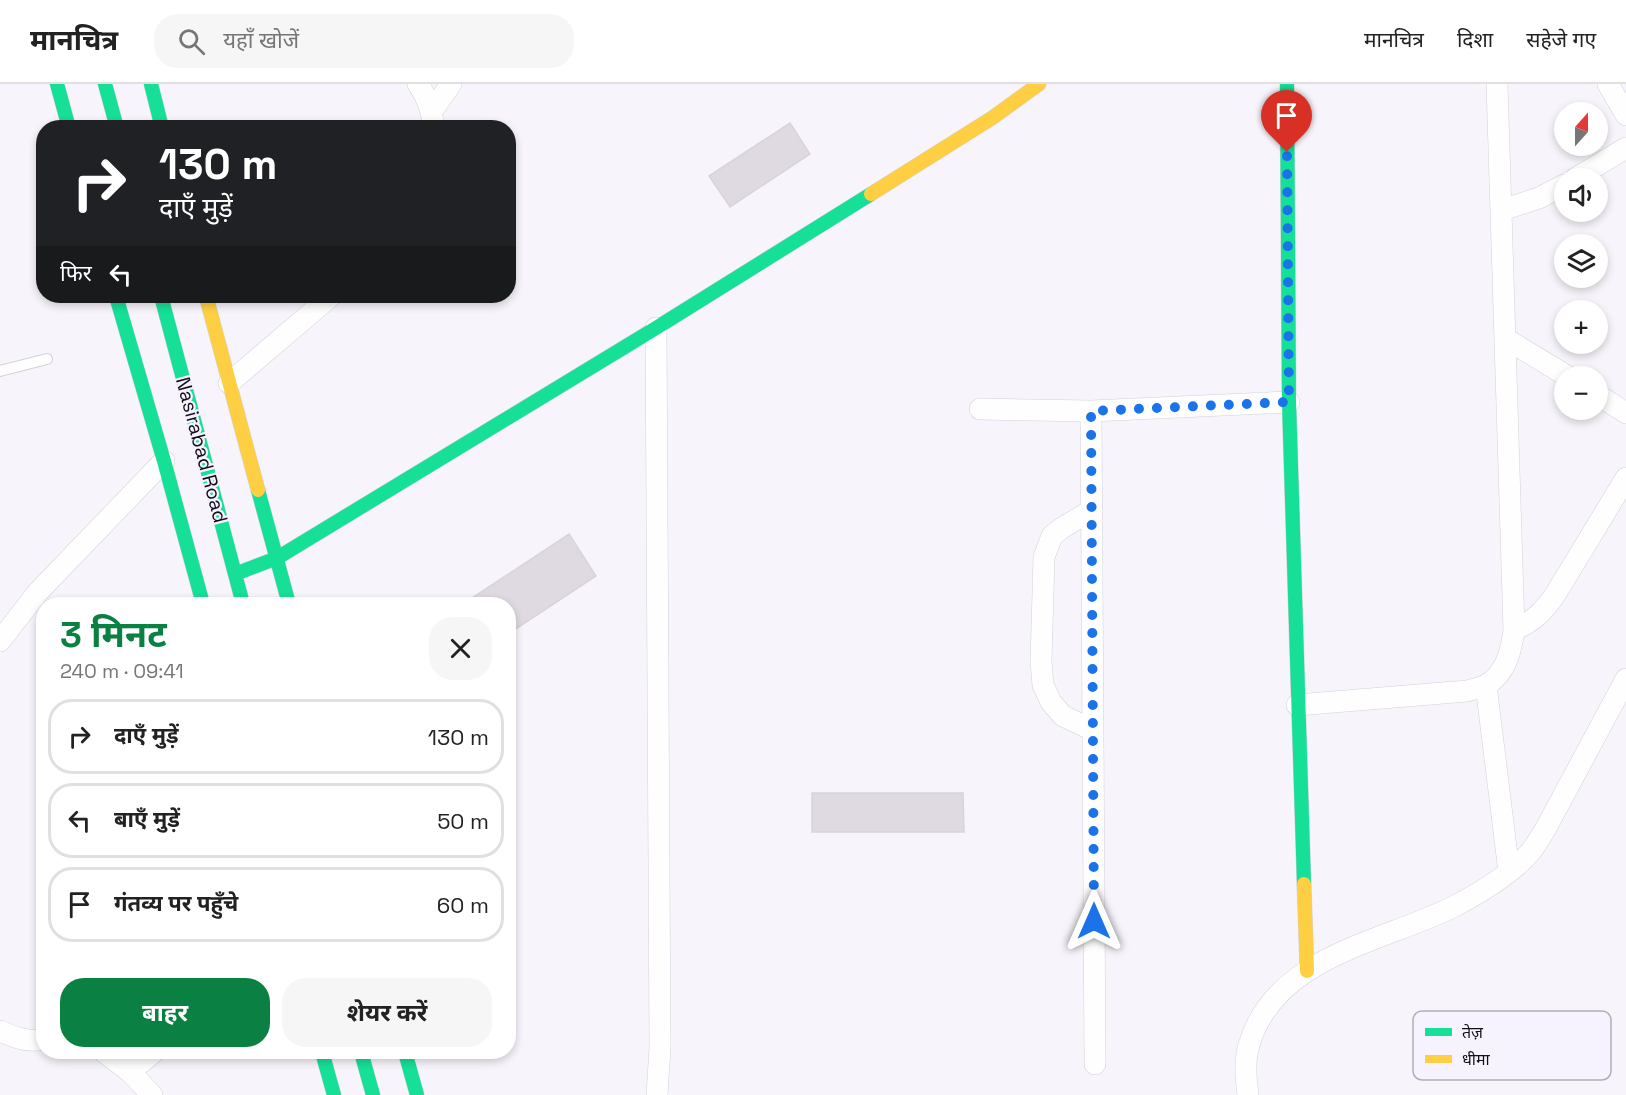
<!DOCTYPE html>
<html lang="hi">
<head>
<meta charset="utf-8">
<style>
	:root { --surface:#fff; --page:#f6f6f6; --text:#222; --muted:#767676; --line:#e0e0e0; --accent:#0b8043 }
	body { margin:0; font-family:"Space Grotesk","Noto Sans Devanagari",sans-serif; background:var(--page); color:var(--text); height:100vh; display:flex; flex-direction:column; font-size:22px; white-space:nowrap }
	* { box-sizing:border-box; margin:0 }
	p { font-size:20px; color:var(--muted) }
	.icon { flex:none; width:33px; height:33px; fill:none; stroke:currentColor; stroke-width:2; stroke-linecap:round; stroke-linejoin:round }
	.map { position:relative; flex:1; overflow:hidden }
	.side { position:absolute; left:36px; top:513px; width:480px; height:462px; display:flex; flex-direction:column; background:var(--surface); border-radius:24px; box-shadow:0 3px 9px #0003 }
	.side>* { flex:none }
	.hud { position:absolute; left:36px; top:36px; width:480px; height:183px; border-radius:24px; box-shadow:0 3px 9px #0003; background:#202124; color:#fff; overflow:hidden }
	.needle { width:39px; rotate:21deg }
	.buttons { position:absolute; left:1554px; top:18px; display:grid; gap:12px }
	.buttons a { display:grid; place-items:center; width:54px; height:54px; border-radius:50%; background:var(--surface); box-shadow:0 3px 9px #0003; font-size:30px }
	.pin { position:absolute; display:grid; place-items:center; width:51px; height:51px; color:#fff; margin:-62px -26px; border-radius:50% 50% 50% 0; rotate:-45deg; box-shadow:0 0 6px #0007 }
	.pin .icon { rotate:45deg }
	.me { position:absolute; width:66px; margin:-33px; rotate:0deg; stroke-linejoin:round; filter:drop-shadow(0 0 4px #0008) }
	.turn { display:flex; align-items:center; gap:21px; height:126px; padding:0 24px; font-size:27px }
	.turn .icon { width:78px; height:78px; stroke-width:2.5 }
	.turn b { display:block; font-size:42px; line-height:51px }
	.then { display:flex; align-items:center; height:57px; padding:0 24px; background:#0003; gap:12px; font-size:22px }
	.round { display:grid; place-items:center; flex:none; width:63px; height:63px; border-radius:24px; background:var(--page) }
	.headline { display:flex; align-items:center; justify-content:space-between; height:102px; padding:0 24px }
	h1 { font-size:36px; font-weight:700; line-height:45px; color:var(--accent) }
	.button { display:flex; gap:12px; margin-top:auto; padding:12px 24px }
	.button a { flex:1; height:69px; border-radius:24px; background:var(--accent); color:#fff; font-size:24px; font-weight:700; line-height:69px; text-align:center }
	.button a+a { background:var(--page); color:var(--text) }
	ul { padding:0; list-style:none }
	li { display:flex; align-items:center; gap:18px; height:75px; margin:0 12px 9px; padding:0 12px; border:3px solid var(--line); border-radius:24px }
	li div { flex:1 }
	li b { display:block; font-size:22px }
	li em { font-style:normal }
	header { display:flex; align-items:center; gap:36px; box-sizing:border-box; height:84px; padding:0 30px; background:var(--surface); border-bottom:2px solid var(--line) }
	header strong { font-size:28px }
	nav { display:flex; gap:33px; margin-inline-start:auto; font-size:21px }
	.search { width:420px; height:54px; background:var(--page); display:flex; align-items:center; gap:15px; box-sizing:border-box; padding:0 21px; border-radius:24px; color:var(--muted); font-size:22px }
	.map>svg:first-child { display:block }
	.building { fill:#dfdae1; stroke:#d9d3db; stroke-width:1.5 }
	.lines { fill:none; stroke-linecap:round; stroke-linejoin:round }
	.lane-casing { stroke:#d3d1d8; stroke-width:12 }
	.street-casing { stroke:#d3d1d8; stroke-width:22 }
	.fast-casing { stroke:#d3d1d8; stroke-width:15 }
	.slow-casing { stroke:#d3d1d8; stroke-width:15 }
	.lane { stroke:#fefefe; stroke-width:10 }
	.street { stroke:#fefefe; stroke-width:21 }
	.fast { stroke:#16e098; stroke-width:14 }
	.slow { stroke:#ffcf43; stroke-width:14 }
	.route { stroke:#1a73e8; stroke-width:10; stroke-dasharray:0 18 }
	.labels { text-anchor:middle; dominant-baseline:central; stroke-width:4.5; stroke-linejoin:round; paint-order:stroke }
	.street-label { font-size:20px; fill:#130f19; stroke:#f6f2fe }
	.key { fill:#f6f2fe; stroke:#b2aeb9; stroke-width:1.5 }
	.key-label { font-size:16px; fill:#130f19 }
</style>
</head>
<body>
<header>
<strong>मानचित्र</strong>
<div class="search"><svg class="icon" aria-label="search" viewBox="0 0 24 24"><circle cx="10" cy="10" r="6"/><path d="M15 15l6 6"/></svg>यहाँ खोजें</div>
<nav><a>मानचित्र</a><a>दिशा</a><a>सहेजे गए</a></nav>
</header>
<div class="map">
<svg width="1626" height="1011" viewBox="0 0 1626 1011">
	<rect width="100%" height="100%" fill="#f7f5fb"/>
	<path class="building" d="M790,39L810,70L730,123L709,92Z
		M569,450L596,492L508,550V520H463Z
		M812,709H963L964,748H812Z"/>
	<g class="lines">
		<defs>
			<path id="lane" d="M0,287L47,275"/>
			<path id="street" d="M418,0C428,14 432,27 434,44
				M1608,0L1626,31
				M432,27L451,0
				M1576,94L1626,64
				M1502,126L1539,114L1564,101
				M656,244L660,964L657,1011
				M1506,255L1567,292
				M229,299L331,212
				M1598,311L1626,329
				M980,325L1091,327L1289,318
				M1091,327L1095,980
				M1092,426L1062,444L1052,452L1044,473L1041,578L1043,601L1051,618L1063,632L1093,646
				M1514,546C1534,537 1542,529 1555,511L1626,394
				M0,557L38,508L164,377
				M1486,601L1509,788
				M1297,621L1467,607C1473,605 1481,604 1486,601C1506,590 1511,567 1514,546L1497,0
				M0,947C14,953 28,959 44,955
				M104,968L130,988L152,1011
				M130,988L154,968
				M1248,1011C1246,995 1244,977 1249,961C1274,873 1382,858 1453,823C1480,809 1512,790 1531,767C1537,760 1541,752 1546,744L1626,595"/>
			<path id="fast" d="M57,0L69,44
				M105,0L117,44
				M151,0L162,44
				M1287,0L1289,318L1304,800
				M116,212L164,377L203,520
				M161,212L243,520
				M258,406L289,520
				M235,490L277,474L656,244L871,110
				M322,968L334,1011
				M361,968L373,1011
				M405,968L417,1011"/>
			<path id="slow" d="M871,110L992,34L1039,0
				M206,212L258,406
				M1304,800L1307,887"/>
		</defs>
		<use href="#lane" class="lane-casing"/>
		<use href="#street" class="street-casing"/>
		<use href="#fast" class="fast-casing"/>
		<use href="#slow" class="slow-casing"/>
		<use href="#lane" class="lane"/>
		<use href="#street" class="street"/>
		<use href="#fast" class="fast"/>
		<use href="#slow" class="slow"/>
	</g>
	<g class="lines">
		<path class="route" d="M1094,837L1091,327L1289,318L1287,68"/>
	</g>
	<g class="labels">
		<g class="street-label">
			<text transform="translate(202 366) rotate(75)">Nasirabad Road</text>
		</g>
	</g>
	<rect x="1413" y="927" width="198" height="69" rx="9" class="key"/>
	<rect x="1425" y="944" width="27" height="8" fill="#16e098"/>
	<rect x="1425" y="971" width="27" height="8" fill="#ffcf43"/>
	<g class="key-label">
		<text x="1462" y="954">तेज़</text>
		<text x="1462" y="981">धीमा</text>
	</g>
</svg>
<div class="buttons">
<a><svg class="needle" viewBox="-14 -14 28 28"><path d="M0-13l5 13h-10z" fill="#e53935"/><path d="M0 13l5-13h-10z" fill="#767676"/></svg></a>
<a><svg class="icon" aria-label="sound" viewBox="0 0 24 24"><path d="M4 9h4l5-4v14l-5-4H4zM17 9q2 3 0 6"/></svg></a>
<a><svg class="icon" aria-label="layers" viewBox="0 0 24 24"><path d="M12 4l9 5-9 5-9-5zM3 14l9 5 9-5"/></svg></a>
<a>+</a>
<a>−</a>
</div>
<div class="pin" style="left:1287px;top:68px;background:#d93025"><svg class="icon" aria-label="arrive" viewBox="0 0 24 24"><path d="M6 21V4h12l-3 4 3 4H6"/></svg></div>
<svg class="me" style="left:1094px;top:837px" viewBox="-20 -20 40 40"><path d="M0-17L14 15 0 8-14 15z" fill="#1a73e8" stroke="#fff" stroke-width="4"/></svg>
<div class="hud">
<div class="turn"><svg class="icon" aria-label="right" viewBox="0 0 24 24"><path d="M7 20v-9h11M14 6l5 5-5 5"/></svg><div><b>130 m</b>दाएँ मुड़ें</div></div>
<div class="then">फिर<svg class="icon" aria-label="left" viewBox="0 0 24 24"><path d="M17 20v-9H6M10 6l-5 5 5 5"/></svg></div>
</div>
<section class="side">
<div class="headline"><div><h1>3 मिनट</h1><p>240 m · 09:41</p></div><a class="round"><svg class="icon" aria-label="close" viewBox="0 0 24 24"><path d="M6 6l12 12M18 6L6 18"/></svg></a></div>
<ul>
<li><svg class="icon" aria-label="right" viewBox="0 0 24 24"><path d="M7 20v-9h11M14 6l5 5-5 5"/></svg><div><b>दाएँ मुड़ें</b></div><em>130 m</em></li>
<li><svg class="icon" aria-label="left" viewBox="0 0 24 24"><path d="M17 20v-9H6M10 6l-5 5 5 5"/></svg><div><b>बाएँ मुड़ें</b></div><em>50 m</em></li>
<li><svg class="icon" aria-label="arrive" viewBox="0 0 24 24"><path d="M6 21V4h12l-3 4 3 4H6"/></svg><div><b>गंतव्य पर पहुँचे</b></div><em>60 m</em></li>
</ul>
<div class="button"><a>बाहर</a><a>शेयर करें</a></div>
</section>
</div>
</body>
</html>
